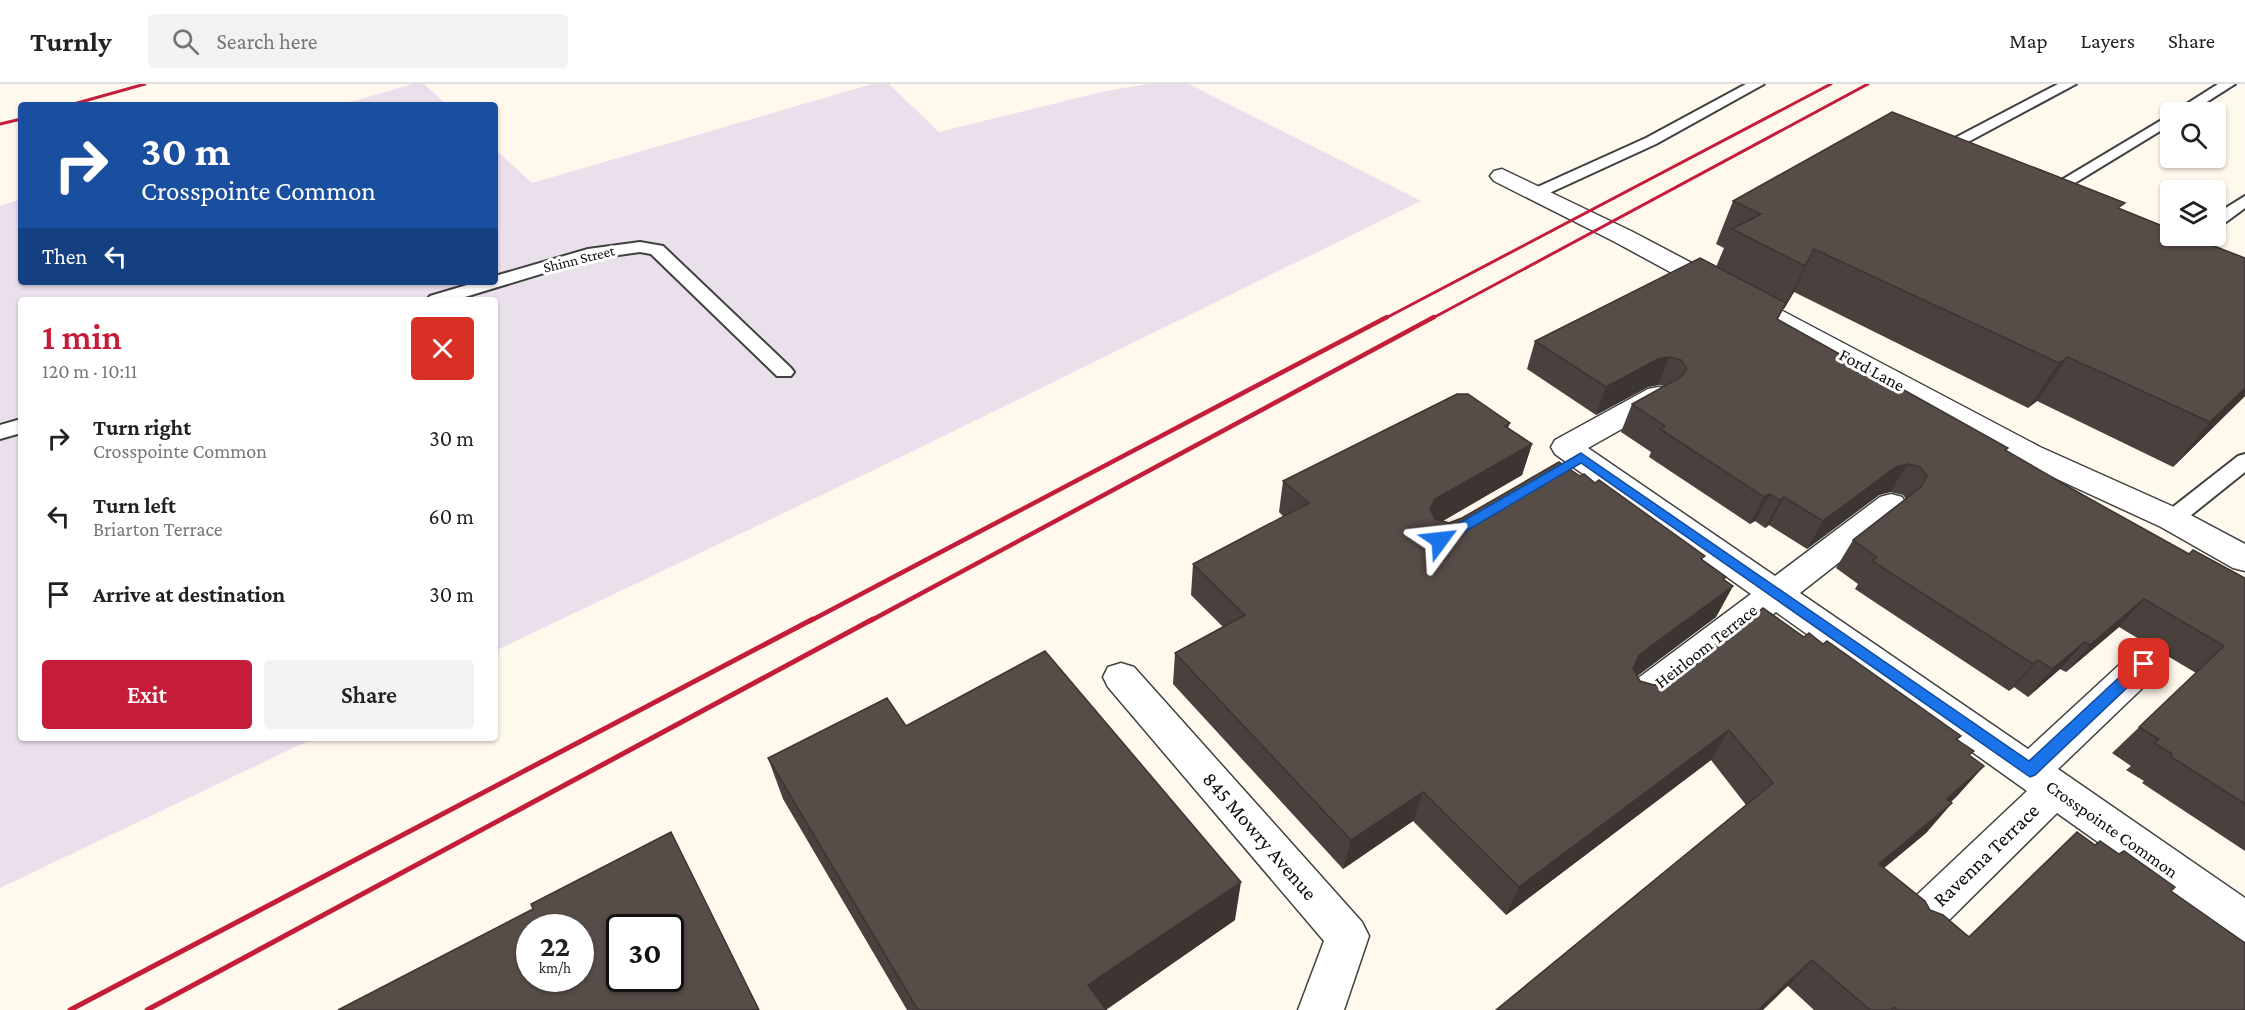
<!DOCTYPE html>
<html lang="en">
<head>
<meta charset="utf-8">
<style>
	:root { --surface:#fff; --page:#f2f2f2; --text:#222; --muted:#767676; --line:#e0e0e0; --accent:#c51d39 }
	body { margin:0; font-family:"Crimson Pro",serif; background:var(--page); color:var(--text); height:100vh; display:flex; flex-direction:column; font-size:22px; white-space:nowrap }
	* { box-sizing:border-box; margin:0 }
	p { font-size:20px; color:var(--muted) }
	.icon { flex:none; width:33px; height:33px; fill:none; stroke:currentColor; stroke-width:2; stroke-linecap:round; stroke-linejoin:round }
	.map { position:relative; flex:1; overflow:hidden }
	.drawer { position:absolute; left:18px; top:213px; width:480px; height:444px; display:flex; flex-direction:column; background:var(--surface); border-radius:6px; box-shadow:0 2px 4px #0004 }
	.drawer>* { flex:none }
	.banner { position:absolute; left:18px; top:18px; width:480px; height:183px; border-radius:6px; box-shadow:0 2px 4px #0004; background:#1a4fa0; color:#fff; overflow:hidden }
	.fabs { position:absolute; left:2160px; top:18px; display:grid; gap:12px }
	.fabs a { display:grid; place-items:center; width:66px; height:66px; border-radius:6px; background:var(--surface); box-shadow:0 2px 4px #0004; font-size:30px }
	.speed { position:absolute; left:516px; top:830px; display:flex; gap:12px; font-size:30px; font-weight:700; text-align:center }
	.speed>* { display:grid; place-content:center; width:78px; height:78px; border-radius:50%; background:var(--surface); box-shadow:0 2px 4px #0004; line-height:1 }
	.speed small { font-size:15px; font-weight:400 }
	.speed .limit { border:3px solid #111; border-radius:9px; background:#fff; color:#111 }
	.pin { position:absolute; display:grid; place-items:center; width:51px; height:51px; color:#fff; margin:-26px; border-radius:12px; box-shadow:0 3px 9px #0006 }
	.me { position:absolute; width:66px; margin:-33px; rotate:60deg; stroke-linejoin:round; filter:drop-shadow(0 0 4px #0008) }
	.turn { display:flex; align-items:center; gap:21px; height:126px; padding:0 24px; font-size:27px }
	.turn .icon { width:78px; height:78px; stroke-width:2.5 }
	.turn b { display:block; font-size:42px; line-height:51px }
	.then { display:flex; align-items:center; height:57px; padding:0 24px; background:#0003; gap:12px; font-size:22px }
	.round { display:grid; place-items:center; flex:none; width:63px; height:63px; border-radius:6px; background:var(--page) }
	.headline { display:flex; align-items:center; justify-content:space-between; height:102px; padding:0 24px }
	h1 { font-size:36px; font-weight:600; line-height:45px; color:var(--accent) }
	.action { display:flex; gap:12px; margin-top:auto; padding:12px 24px }
	.action a { flex:1; height:69px; border-radius:6px; background:var(--accent); color:#fff; font-size:24px; font-weight:600; line-height:69px; text-align:center }
	.action a+a { background:var(--page); color:var(--text) }
	ul { padding:0; list-style:none }
	li { display:flex; align-items:center; gap:18px; height:78px; padding:0 24px }
	li div { flex:1 }
	li b { display:block; font-size:22px }
	li em { font-style:normal }
	header { display:flex; align-items:center; gap:36px; box-sizing:border-box; height:84px; padding:0 30px; background:var(--surface); border-bottom:2px solid var(--line) }
	header strong { font-size:28px }
	nav { display:flex; gap:33px; margin-inline-start:auto; font-size:21px }
	.search { width:420px; height:54px; background:var(--page); display:flex; align-items:center; gap:15px; box-sizing:border-box; padding:0 21px; border-radius:6px; color:var(--muted); font-size:22px }
	.map>svg:first-child { display:block }
	.industrial { fill:#eae0ec }
	.lines { fill:none; stroke-linecap:round; stroke-linejoin:round }
	.service-casing { stroke:#404040; stroke-width:4 }
	.minor-casing { stroke:#404040; stroke-width:3 }
	.service { fill:#fff; fill-rule:evenodd }
	.minor { fill:#fff; fill-rule:evenodd }
	.rail-far2 { stroke:#c51d39; stroke-width:3 }
	.rail-far1 { stroke:#c51d39; stroke-width:4.5 }
	.rail { stroke:#c51d39; stroke-width:5 }
	.wall { fill:#4a413e }
	.shaded-wall { fill:#3c3532 }
	.building { fill:#564c48; stroke:#3c3532; stroke-width:1.5; fill-rule:evenodd }
	.route { fill:#1a73e8; stroke:#114b97; stroke-width:1.5 }
	.labels { text-anchor:middle; dominant-baseline:central; stroke-width:6; stroke-linejoin:round; paint-order:stroke }
	.far-street-label { font-size:15px; fill:#0d0d0d; stroke:#fff }
	.street-label { font-size:18px; fill:#0d0d0d; stroke:#fff }
	.near-street-label { font-size:21px; fill:#0d0d0d; stroke:#fff }
</style>
</head>
<body>
<header>
<strong>Turnly</strong>
<div class="search"><svg class="icon" aria-label="search" viewBox="0 0 24 24"><circle cx="10" cy="10" r="6"/><path d="M15 15l6 6"/></svg>Search here</div>
<nav><a>Map</a><a>Layers</a><a>Share</a></nav>
</header>
<div class="map">
<svg width="2245" height="926" viewBox="0 0 2245 926">
	<rect width="100%" height="100%" fill="#fff9ed"/>
	<path class="industrial" d="M412,0H424L447,21H341Z
		M872,0H889L939,48L1101,8L1147,0H1189L1421,117L901,373L495,567V216H21V654H314L0,804V122L21,115V198H495V65L532,99Z"/>
	<g class="lines">
		<defs>
			<path id="service" d="M1746,0H1764L1656,60L1545,111H1533L1531,108L1533,105L1646,54Z
				M2058,0H2076L1940,73L1935,75L1927,70L1930,67Z
				M2218,0H2235L2191,28H2174Z
				M2170,31V41L2047,116L2041,118L2033,113Z
				M2245,112V124L2222,141L2216,142V130Z
				M640,158L663,162L791,284L794,288L791,292H777L651,170L640,168L590,175L455,216H427L430,212L477,198H495V192L588,165Z
				M21,335V349L0,355V341Z
				M2245,370V388L2180,440L2172,443L2164,440L2161,435L2164,430L2238,372Z"/>
			<path id="minor" d="M1502,85L1633,148L2040,363L2183,427L2245,460V487L2233,484L2161,443L2018,377L1615,158L1494,97L1490,92L1494,87Z
				M1658,303L1668,305L1673,312L1668,319L1588,364L1775,492L1880,413L1891,410L1902,413L1907,421L1902,429L1800,509L2028,665L2131,570L2144,566L2157,570L2162,580L2157,590L2058,685L2245,814V858L2230,852L2057,729L1933,852L1918,858L1903,852L1897,838L1903,824L2027,707L1776,528L1651,626L1638,630L1625,626L1620,615L1625,604L1751,510L1555,370L1551,363L1555,356L1648,305Z
				M1121,579L1134,583L1362,838L1369,852L1344,926H1298L1324,857L1108,603L1103,593L1108,583Z"/>
		</defs>
		<use href="#service" class="service-casing"/>
		<use href="#minor" class="minor-casing"/>
		<use href="#service" class="service"/>
		<use href="#minor" class="minor"/>
		<path class="rail-far2" d="M70,21L145,0
			M0,40L21,35
			M1384,235L1831,0
			M1431,235L1868,0"/>
		<path class="rail-far1" d="M810,537L1387,233
			M870,537L1434,233"/>
		<path class="rail" d="M70,926L813,535
			M147,926L873,535"/>
	</g>
	<path class="wall" d="M1733,117L2120,125L2245,174V312L2173,383L2037,317L2028,324L1794,208L1784,225H1783L1778,235L2008,364L2006,367L2083,411L2189,470L2245,494V767L2142,699L2144,697L2126,686L2131,682L2112,669L2196,589L2119,543L2066,588L2060,585L2028,613L2014,603L2009,607L1855,505L1858,500L1836,484L1853,456L1906,415L1903,411L1890,408L1879,411L1807,465L1769,441L1765,444L1755,437L1750,440L1649,373L1651,368L1621,348L1632,320L1664,302L1658,301L1648,303L1596,331L1527,285L1535,257L1716,183L1724,164L1716,160Z
		M1510,339L1508,344L1532,360L1522,391L1443,437L1449,439L1703,476L1724,496L1733,502L1716,533L1637,592L1640,597L1654,601L1804,553L1823,560L1961,652L1957,656L1970,672L1984,682L1957,712L1951,718L1952,719L1926,749L1884,784L1930,826L1969,852L2077,748L2095,761L2171,807L2245,926H1814L1788,902L1746,721L1711,676L1506,831L1413,737L1343,785L1173,600L1175,569L1223,543L1191,511L1193,480L1284,433L1279,428L1283,397Z
		M906,642L1235,836L1106,926H907L783,715L768,674Z"/>
	<path class="shaded-wall" d="M1814,165L1794,208L1784,225L1805,182Z
		M1669,273L1658,301L1648,303L1596,331L1606,303L1658,275Z
		M2068,273L2037,317L2028,324L2059,279Z
		M2245,304V312L2173,383L2210,338Z
		M1532,360L1522,391L1427,446L1430,425L1435,415Z
		M1908,380L1890,408L1879,411L1807,465L1823,437L1896,383Z
		M1770,410L1755,437L1750,440L1764,413Z
		M1784,413L1769,441L1765,444L1780,416Z
		M1726,493L1714,516L1733,502L1716,533L1624,602L1639,571Z
		M2144,515L2119,543L2066,588L2090,561Z
		M2085,558L2060,585L2028,613L2052,585Z
		M2038,576L2014,603L2009,607L2033,580Z
		M1729,646L1711,676L1506,831L1519,803Z
		M1984,682L1957,712L1921,745L1947,715Z
		M1423,708L1413,737L1343,785L1351,756Z
		M1952,719L1926,749L1854,809L1879,780Z
		M1241,798L1235,836L1105,926L1088,901Z
		M1812,876L1788,902L1763,926H1758Z"/>
	<path class="building" d="M1892,28L2125,119L2118,124L2170,145V152H2188L2245,174V304L2210,338L2068,273L2059,279L1814,165L1805,182L1732,145L1761,130L1733,117Z
		M1700,174L1786,219L1777,235L2008,364L2005,366L2083,411L2189,470L2193,466L2245,494V720L2170,672L2172,670L2154,659L2159,655L2139,643L2224,562L2144,515L2090,561L2085,558L2052,585L2038,576L2033,580L1872,477L1877,473L1853,456L1921,403L1927,392L1920,383L1908,380L1896,383L1823,437L1784,413L1780,416L1770,410L1764,413L1660,345L1665,342L1632,320L1681,293L1687,285L1681,276L1669,273L1658,275L1606,303L1535,257Z
		M1457,310H1468L1510,339L1505,342L1532,360L1435,415L1430,425L1435,435L1449,439L1462,434L1559,378L1580,392L1584,390L1595,399L1599,396L1705,472L1701,475L1726,493L1723,495L1733,502L1639,571L1633,585L1640,597L1654,601L1668,597L1763,524L1804,553L1809,549L1823,560L1827,557L1961,652L1956,655L1974,667L1969,671L1984,682L1947,715L1952,719L1879,780L1925,817L1930,826L1943,831L1969,853L2077,748L2095,761L2100,757L2119,770L2124,767L2175,803L2171,807L2245,859V926H1898L1894,923L1891,926H1870L1812,876L1758,926H1496L1773,699L1729,646L1519,803L1423,708L1351,756L1175,569L1245,531L1193,480L1309,419L1283,397Z
		M1045,567L1241,798L1088,901L1106,926H918L768,674L887,614L906,642Z
		M671,748L759,926H338L533,825L531,820ZM530,843H580V894H530ZM620,843H670V894H620Z"/>
	<path class="route" d="M1581,369L2029,677L2139,575H2150L2152,580L2035,691L2030,693L1581,379L1444,460H1435L1433,456L1435,453Z"/>
	<g class="labels">
		<g class="far-street-label">
			<text transform="translate(579 175) rotate(-14)">Shinn Street</text>
		</g>
		<g class="street-label">
			<text transform="translate(1872 286) rotate(28)">Ford Lane</text>
			<text transform="translate(1706 562) rotate(-38)">Heirloom Terrace</text>
			<text transform="translate(2112 745) rotate(35)">Crosspointe Common</text>
		</g>
		<g class="near-street-label">
			<text transform="translate(1260 752) rotate(49)">845 Mowry Avenue</text>
			<text transform="translate(1986 771) rotate(-44)">Ravenna Terrace</text>
		</g>
	</g>
</svg>
<div class="fabs">
<a><svg class="icon" aria-label="search" viewBox="0 0 24 24"><circle cx="10" cy="10" r="6"/><path d="M15 15l6 6"/></svg></a>
<a><svg class="icon" aria-label="layers" viewBox="0 0 24 24"><path d="M12 4l9 5-9 5-9-5zM3 14l9 5 9-5"/></svg></a>
</div>
<div class="speed"><div>22<small>km/h</small></div><div class="limit">30</div></div>
<div class="pin" style="left:2144px;top:580px;background:#d93025"><svg class="icon" aria-label="arrive" viewBox="0 0 24 24"><path d="M6 21V4h12l-3 4 3 4H6"/></svg></div>
<svg class="me" style="left:1440px;top:456px" viewBox="-20 -20 40 40"><path d="M0-17L14 15 0 8-14 15z" fill="#1a73e8" stroke="#fff" stroke-width="4"/></svg>
<div class="banner">
<div class="turn"><svg class="icon" aria-label="right" viewBox="0 0 24 24"><path d="M7 20v-9h11M14 6l5 5-5 5"/></svg><div><b>30 m</b>Crosspointe Common</div></div>
<div class="then">Then<svg class="icon" aria-label="left" viewBox="0 0 24 24"><path d="M17 20v-9H6M10 6l-5 5 5 5"/></svg></div>
</div>
<section class="drawer">
<div class="headline"><div><h1>1 min</h1><p>120 m · 10:11</p></div><a class="round" style="background:#d93025;color:#fff"><svg class="icon" aria-label="close" viewBox="0 0 24 24"><path d="M6 6l12 12M18 6L6 18"/></svg></a></div>
<ul>
<li><svg class="icon" aria-label="right" viewBox="0 0 24 24"><path d="M7 20v-9h11M14 6l5 5-5 5"/></svg><div><b>Turn right</b><p>Crosspointe Common</p></div><em>30 m</em></li>
<li><svg class="icon" aria-label="left" viewBox="0 0 24 24"><path d="M17 20v-9H6M10 6l-5 5 5 5"/></svg><div><b>Turn left</b><p>Briarton Terrace</p></div><em>60 m</em></li>
<li><svg class="icon" aria-label="arrive" viewBox="0 0 24 24"><path d="M6 21V4h12l-3 4 3 4H6"/></svg><div><b>Arrive at destination</b></div><em>30 m</em></li>
</ul>
<div class="action"><a>Exit</a><a>Share</a></div>
</section>
</div>
</body>
</html>
